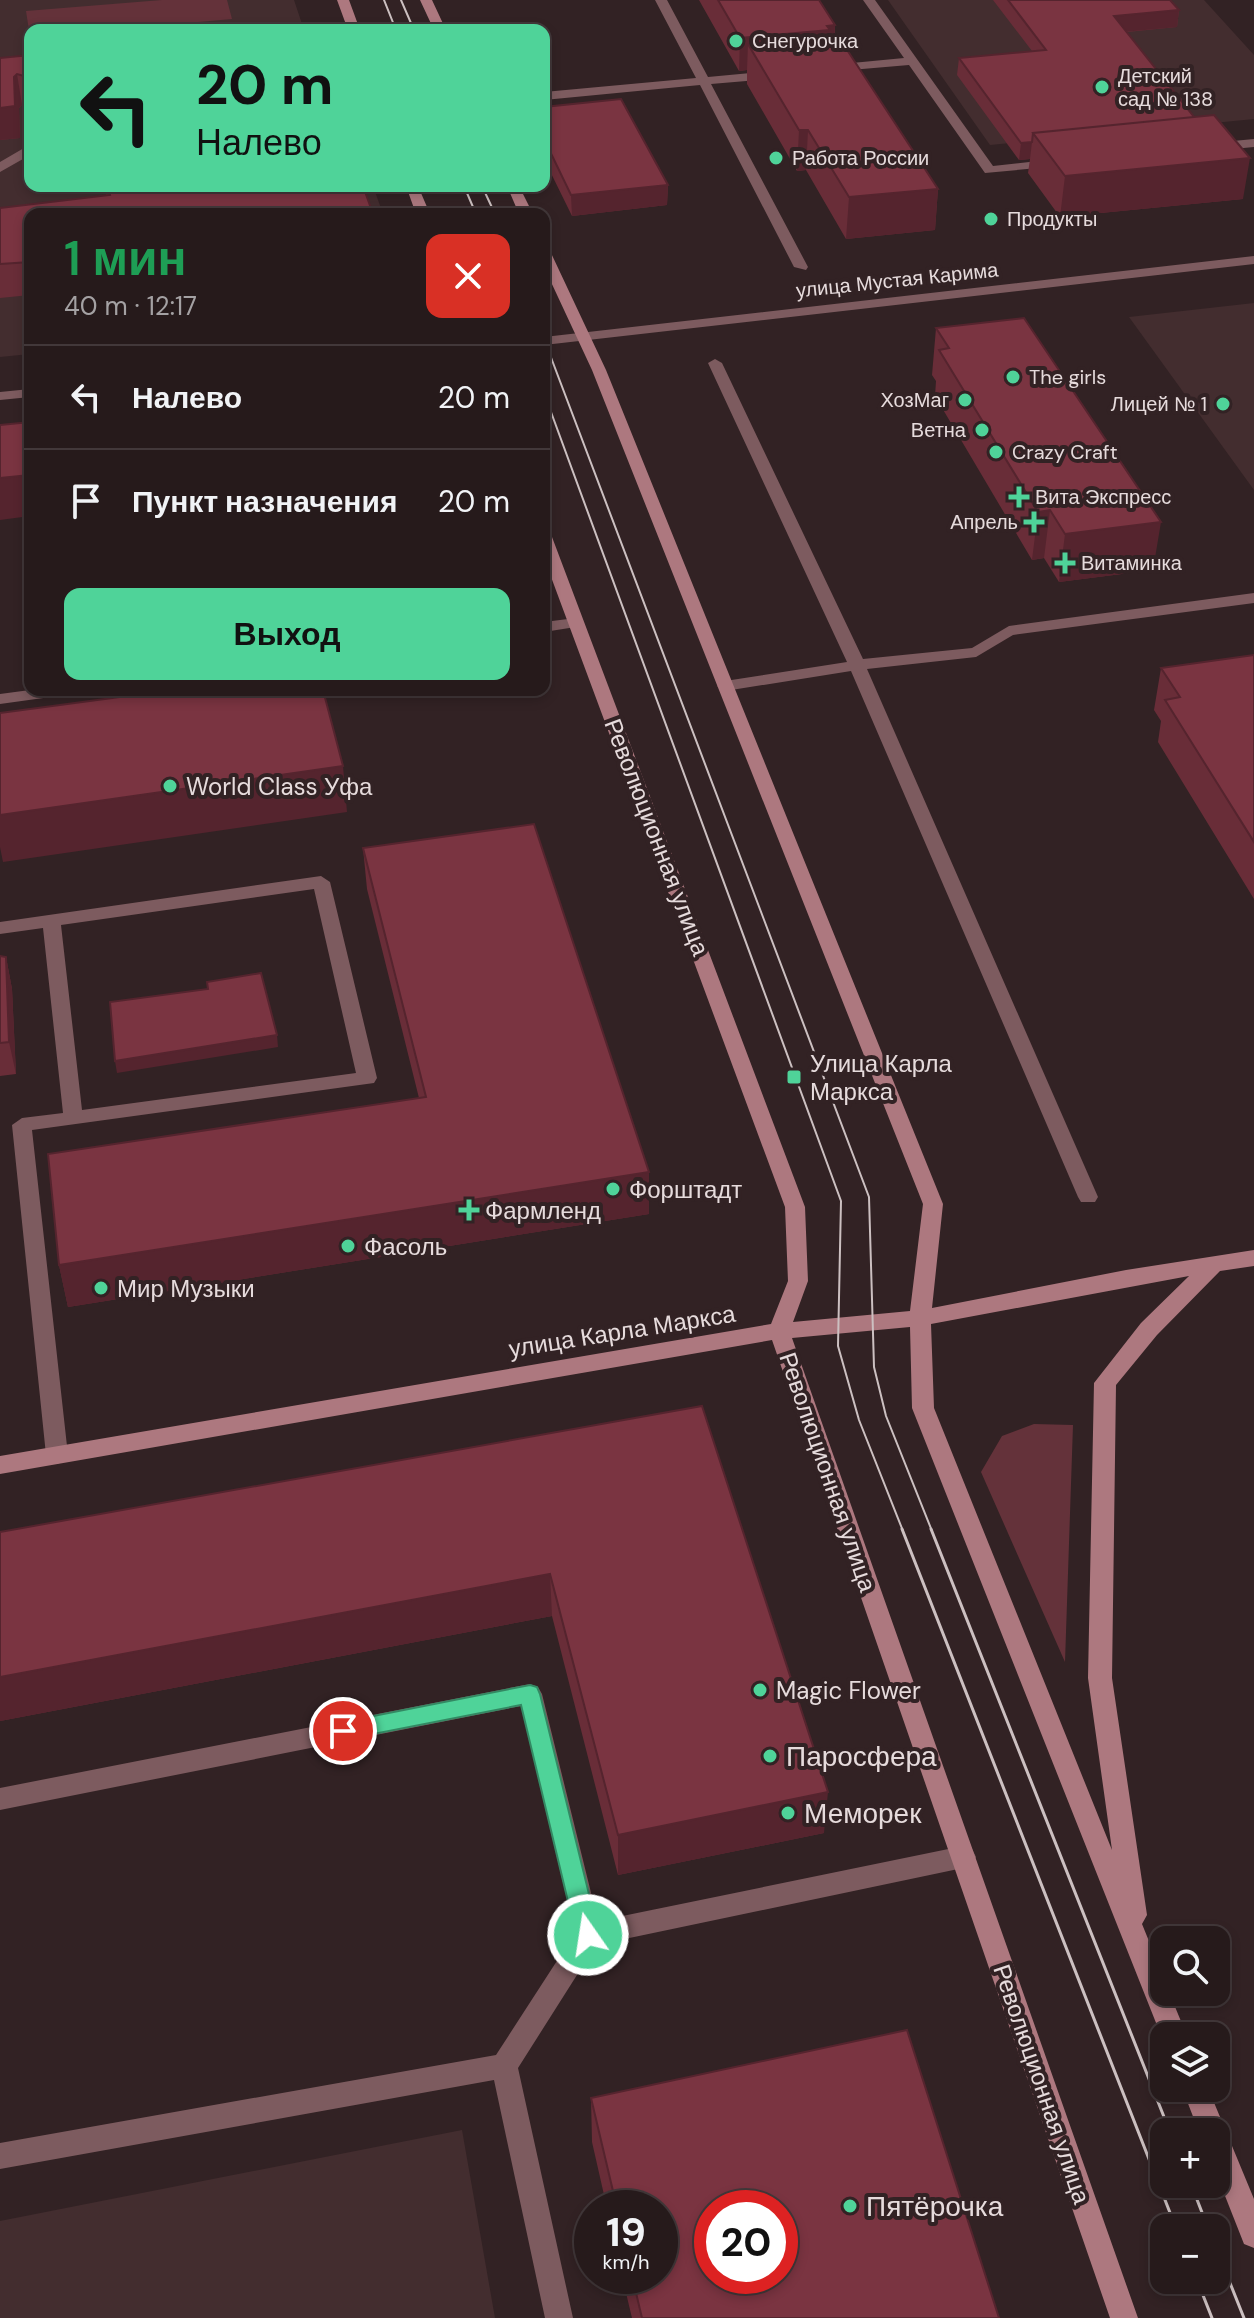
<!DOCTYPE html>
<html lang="ru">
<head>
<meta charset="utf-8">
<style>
	:root { --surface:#261a1b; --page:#322728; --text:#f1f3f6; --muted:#a4a1a3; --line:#42383a; --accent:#4fd399 }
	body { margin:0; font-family:"DM Sans",sans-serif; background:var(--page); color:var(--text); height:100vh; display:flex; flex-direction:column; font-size:30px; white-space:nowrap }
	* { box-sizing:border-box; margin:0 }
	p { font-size:26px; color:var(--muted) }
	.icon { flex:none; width:44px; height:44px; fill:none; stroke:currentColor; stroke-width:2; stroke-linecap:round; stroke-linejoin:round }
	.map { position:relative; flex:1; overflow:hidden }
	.panel { position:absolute; left:24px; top:208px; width:526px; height:488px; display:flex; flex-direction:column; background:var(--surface); border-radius:16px; box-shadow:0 4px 12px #0003,0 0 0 2px var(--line) }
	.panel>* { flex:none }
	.guide { position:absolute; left:24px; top:24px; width:526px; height:168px; border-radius:16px; box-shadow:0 4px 12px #0003,0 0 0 2px var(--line); background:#4fd399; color:#111; overflow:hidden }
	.controls { position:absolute; left:1150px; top:1926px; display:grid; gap:16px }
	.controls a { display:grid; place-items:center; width:80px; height:80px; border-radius:16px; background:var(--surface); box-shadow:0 4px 12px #0003,0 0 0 2px var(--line); font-size:40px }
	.speed { position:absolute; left:574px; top:2190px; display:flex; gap:16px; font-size:40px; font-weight:700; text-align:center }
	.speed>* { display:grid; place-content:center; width:104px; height:104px; border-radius:50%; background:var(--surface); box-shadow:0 4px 12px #0003,0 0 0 2px var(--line); line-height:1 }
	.speed small { font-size:20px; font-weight:400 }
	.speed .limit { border:12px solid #d22; background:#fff; color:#111 }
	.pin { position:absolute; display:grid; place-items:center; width:68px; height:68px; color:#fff; margin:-34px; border:4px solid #fff; border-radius:50%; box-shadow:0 2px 8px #0007 }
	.me { position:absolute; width:88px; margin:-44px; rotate:347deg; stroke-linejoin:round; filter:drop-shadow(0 0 6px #0008) }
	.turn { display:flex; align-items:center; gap:28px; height:168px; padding:0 40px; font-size:36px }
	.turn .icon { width:104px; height:104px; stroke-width:2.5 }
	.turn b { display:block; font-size:56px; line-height:68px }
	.round { display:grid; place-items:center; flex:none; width:84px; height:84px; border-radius:16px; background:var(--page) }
	.head { display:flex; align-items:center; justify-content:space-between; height:136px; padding:0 40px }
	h1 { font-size:48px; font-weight:600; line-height:60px; color:#1e9e55 }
	.cta { display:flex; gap:16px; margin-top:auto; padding:16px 40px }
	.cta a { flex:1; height:92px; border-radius:16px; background:var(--accent); color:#111; font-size:32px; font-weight:600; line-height:92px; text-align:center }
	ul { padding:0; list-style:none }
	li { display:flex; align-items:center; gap:24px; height:104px; padding:0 40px; border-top:2px solid var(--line) }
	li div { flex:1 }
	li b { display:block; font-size:30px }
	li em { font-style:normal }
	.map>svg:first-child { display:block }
	.built { fill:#432d2f }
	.green { fill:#64323a }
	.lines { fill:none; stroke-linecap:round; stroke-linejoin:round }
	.lane { fill:#7d5b5f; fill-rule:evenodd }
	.street { fill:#7d5b5f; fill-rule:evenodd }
	.secondary { fill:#ad787f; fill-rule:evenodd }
	.tram-far1 { stroke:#ccc0c1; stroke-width:2 }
	.tram { stroke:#ccc0c1; stroke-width:3 }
	.wall { fill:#692d38 }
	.shaded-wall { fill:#55242e }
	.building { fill:#7a3441; stroke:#55242e; stroke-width:2; fill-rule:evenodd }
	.route { fill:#4fd399; stroke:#338963; stroke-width:2 }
	.poi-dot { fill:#4fd399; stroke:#322224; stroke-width:3 }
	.labels { text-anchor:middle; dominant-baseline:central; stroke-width:8; stroke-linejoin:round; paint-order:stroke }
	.far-poi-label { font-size:20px; fill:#e6dbdc; stroke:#322224; text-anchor:start }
	.far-street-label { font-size:20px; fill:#e6dbdc; stroke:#322224 }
	.poi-label { font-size:24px; fill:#e6dbdc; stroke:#322224; text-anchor:start }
	.street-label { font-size:24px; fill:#e6dbdc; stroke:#322224 }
	.near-poi-label { font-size:28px; fill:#e6dbdc; stroke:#322224; text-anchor:start }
</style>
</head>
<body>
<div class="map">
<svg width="1254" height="2318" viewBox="0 0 1254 2318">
	<rect width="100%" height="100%" fill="#322224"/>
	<path class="built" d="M0,0H294L304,30H30V186H373L383,214H30V354L0,357Z
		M888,0H1204L1254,55V119L990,145Z
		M1254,303V490L1129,317Z
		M462,2130L495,2318H0V2221Z"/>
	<path class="green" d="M162,0H227L232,19L109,30H30V37L26,11Z
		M1034,1424L1073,1425L1065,1662L981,1472L1002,1436Z"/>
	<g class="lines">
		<path class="lane" d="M655,0H667L708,77L771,71L777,75L771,79L711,84L808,267L806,270L794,267L700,85L544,100V92L696,78Z
			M863,0H875L993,166L1056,159L1062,163L1060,166L985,173L909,65L827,72L825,69L831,65L904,58Z
			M22,108H30V155L0,172V162L24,148Z
			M1254,139V147L1212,151L1206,147L1212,143Z
			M715,359L722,363L863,659L972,648L1009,626L1254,593V603L1013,635L976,657L867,669L1098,1197L1095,1202H1081L1078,1197L851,671L725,691L717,686L725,681L847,662L708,363Z
			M576,618L582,620V626L544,632V622Z
			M30,690H73L65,695L0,704V694Z
			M321,876L330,882L377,1078L374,1083L32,1130L68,1455L65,1461L57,1464L49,1461L46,1455L12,1125L22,1118L63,1113L43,928L0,934V922ZM314,889L356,1073L82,1110L61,925Z
			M530,1684L538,1687L542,1694L598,1921L963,1846L972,1849L976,1857L972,1865L963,1868L596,1945L518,2068L573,2318H545L494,2080L0,2169V2143L496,2055L575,1933L521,1706L0,1810V1788Z"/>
		<path class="street" d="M1254,256V264L544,345V337Z
			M30,389V397L0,400V392Z"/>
		<path class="secondary" d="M337,0H349L360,30H348Z
			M420,0H432L446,30H434Z
			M406,186H418L430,214H416Z
			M507,186H519L533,214H519Z
			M544,249L551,253L606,370L943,1204L932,1308L1126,1270L1254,1250V1266L1220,1271L1157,1335L1116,1385L1112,1678L1147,1915L1142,1924L1164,1978V1992H1169L1187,2036H1164V2043L912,1408L910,1327L792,1338L1138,2318H1110L772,1340L0,1474V1456L771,1324L788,1281L785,1207L544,558V532L552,537L805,1207L808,1281L793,1322L910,1311L923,1204L592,370L544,267ZM1189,1276L1141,1323L1094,1383L1088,1678L1112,1850L934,1408L931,1324Z
			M1182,2088H1208L1254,2199V2248L1244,2244L1216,2173V2132H1199Z"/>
		<path class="tram-far1" d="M384,0L396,30
			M401,0L414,30
			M464,186L476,214
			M482,186L495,214
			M544,339L869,1197L874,1367L886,1416L932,1531
			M544,393L841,1201L838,1346L859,1420L903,1531"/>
		<path class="tram" d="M902,1529L1176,2228
			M931,1529L1170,2132
			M1191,2184L1208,2228
			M1216,2248L1244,2318
			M1197,2280L1212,2318"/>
	</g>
	<path class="wall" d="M699,0H819L835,25V36L938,189L935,230L846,239L806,170L797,171L747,84V70L739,71Z
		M993,0H1170L1179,10L1177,27L1127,32L1243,199L1060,217L1028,173L1030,159L1019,160L957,75L959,58L1032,51Z
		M30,55L28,107L22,105L19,108L20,138L0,140V58Z
		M544,107L668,185L667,205L572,216L544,159Z
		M104,186H363L30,214V295L0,298V208L106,195Z
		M936,328L1153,570L1059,582L1044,558L1032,560L935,396L936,381L932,375Z
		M1254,655V899L1158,742L1161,721L1154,710L1161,668Z
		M363,848L649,1172V1214L68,1307L59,1265L419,1098L367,889Z
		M0,956L6,957L12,989L16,1074L0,1076Z
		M702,1406L824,1833L618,1875L552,1616L0,1721V1532Z
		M591,2098L999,2318H632L622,2276H660V2208H607L592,2142Z"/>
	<path class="shaded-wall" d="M1179,10L1177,27L1112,33L1114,16Z
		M835,25L834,57L748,44L747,70L739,71L740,38Z
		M17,74L22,105L19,108L20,138L0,140V108L14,77Z
		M799,130H808L806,170L797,171Z
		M1032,142L1030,159L1019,160L1021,143Z
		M1250,158L1243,199L1060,217L1065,176Z
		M668,185L667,205L572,216L571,195Z
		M938,189L935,230L846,239L849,197Z
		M30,475V516L0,520V478Z
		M1050,510L1044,558L1032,560L1038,512Z
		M1161,522L1153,570L1059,582L1065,534Z
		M343,766L347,812L3,862L0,847V815Z
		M6,957L12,989L16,1074L9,1042Z
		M277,1035L278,1047L117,1073L115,1061Z
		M649,1172V1214L68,1307L59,1265Z
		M550,1574L552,1616L0,1721V1677Z
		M828,1792L824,1833L618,1875V1835Z"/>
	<path class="building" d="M718,0H819L835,25L827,26L830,30L740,38Z
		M1008,0H1170L1179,10L1114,16L1194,117L1033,133L1032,142L1021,143L959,58L1046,50Z
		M838,36L938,189L849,197L808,130H799L748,44Z
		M30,55V105H28V77L17,74L14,77L15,106L0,108V58Z
		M621,99L668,185L571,195L544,139V107Z
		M1214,115L1250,158L1065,176L1033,133Z
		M108,186H363L373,214H30V262L0,264V208L110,195Z
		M1024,318L1161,522L1065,534L1050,510L1038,512L939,350L949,348L936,328Z
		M30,422V475L0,478V425Z
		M1254,655V842L1165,700L1180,697L1161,668Z
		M172,690H323L343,766L0,815V713Z
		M534,824L649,1172L59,1265L48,1154L426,1097L363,848Z
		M0,956L6,957L9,1042L0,1043Z
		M261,973L277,1035L115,1061L110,1002L208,989L207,982Z
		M702,1406L828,1792L618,1835L550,1574L0,1677V1532Z
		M907,2030L999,2318H642L632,2276H660V2208H617L591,2098ZM712,2208H780V2276H712Z"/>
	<path class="route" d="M530,1685L537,1687L540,1694L599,1935L596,1942L588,1946L579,1942L576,1935L521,1705L343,1740L335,1738L332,1731L335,1724L343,1722Z"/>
	<g class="poi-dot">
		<circle cx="736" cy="41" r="8"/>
		<circle cx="1102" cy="87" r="8"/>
		<circle cx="776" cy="158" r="8"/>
		<circle cx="991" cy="219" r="8"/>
		<circle cx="1013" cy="377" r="8"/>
		<circle cx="965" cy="400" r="8"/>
		<circle cx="1223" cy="404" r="8"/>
		<circle cx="982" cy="430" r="8"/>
		<circle cx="996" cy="452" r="8"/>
		<path d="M1015 485h8v8h8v8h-8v8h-8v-8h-8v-8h8z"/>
		<path d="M1030 510h8v8h8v8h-8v8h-8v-8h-8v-8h8z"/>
		<path d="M1061 551h8v8h8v8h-8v8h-8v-8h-8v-8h8z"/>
		<circle cx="170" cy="786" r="8"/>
		<rect x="786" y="1069" width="16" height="16" rx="4"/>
		<circle cx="613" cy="1189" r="8"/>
		<path d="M465 1198h8v8h8v8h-8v8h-8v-8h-8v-8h8z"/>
		<circle cx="348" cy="1246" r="8"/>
		<circle cx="101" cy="1288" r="8"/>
		<circle cx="760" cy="1690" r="8"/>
		<circle cx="770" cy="1756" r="8"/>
		<circle cx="788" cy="1813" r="8"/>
		<circle cx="850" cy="2206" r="8"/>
	</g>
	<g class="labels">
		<g class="far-poi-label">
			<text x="752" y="41">Снегурочка</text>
			<text x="1118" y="76">Детский<tspan x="1118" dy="23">сад № 138</tspan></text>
			<text x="792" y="158">Работа России</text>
			<text x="1007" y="219">Продукты</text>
			<text x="1029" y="377">The girls</text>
			<text x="949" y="400" text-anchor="end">ХозМаг</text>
			<text x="1207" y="404" text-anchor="end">Лицей № 1</text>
			<text x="966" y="430" text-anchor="end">Ветна</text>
			<text x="1012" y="452">Crazy Craft</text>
			<text x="1035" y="497">Вита Экспресс</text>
			<text x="1018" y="522" text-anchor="end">Апрель</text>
			<text x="1081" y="563">Витаминка</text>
		</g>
		<g class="far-street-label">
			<text transform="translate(897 280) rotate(-6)">улица Мустая Карима</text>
		</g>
		<g class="poi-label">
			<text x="186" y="786">World Class Уфа</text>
			<text x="810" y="1063">Улица Карла<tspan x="810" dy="28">Маркса</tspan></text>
			<text x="629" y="1189">Форштадт</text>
			<text x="485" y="1210">Фармленд</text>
			<text x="364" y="1246">Фасоль</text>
			<text x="117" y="1288">Мир Музыки</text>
			<text x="776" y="1690">Magic Flower</text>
		</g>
		<g class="street-label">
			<text transform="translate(657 837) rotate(69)">Революционная улица</text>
			<text transform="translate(622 1331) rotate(-9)">улица Карла Маркса</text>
			<text transform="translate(828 1472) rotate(71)">Революционная улица</text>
			<text transform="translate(1042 2084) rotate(71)">Революционная улица</text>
		</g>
		<g class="near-poi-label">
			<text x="786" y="1756">Паросфера</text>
			<text x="804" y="1813">Меморек</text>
			<text x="866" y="2206">Пятёрочка</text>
		</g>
	</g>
</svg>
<div class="controls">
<a><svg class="icon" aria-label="search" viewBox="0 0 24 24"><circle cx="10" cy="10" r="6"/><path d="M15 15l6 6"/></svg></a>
<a><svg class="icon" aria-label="layers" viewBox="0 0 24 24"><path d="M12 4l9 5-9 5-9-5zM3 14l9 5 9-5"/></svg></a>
<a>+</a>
<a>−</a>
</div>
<div class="speed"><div>19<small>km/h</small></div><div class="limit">20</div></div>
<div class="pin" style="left:343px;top:1731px;background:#d93025"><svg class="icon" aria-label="arrive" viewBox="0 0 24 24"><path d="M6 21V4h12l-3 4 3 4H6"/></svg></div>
<svg class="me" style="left:588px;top:1935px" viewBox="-20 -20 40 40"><circle r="17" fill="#4fd399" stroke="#fff" stroke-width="3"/><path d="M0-11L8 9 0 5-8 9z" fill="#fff"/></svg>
<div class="guide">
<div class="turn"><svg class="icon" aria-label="left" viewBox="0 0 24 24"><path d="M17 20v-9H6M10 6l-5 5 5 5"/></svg><div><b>20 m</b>Налево</div></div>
</div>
<section class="panel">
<div class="head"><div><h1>1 мин</h1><p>40 m · 12:17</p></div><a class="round" style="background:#d93025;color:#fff"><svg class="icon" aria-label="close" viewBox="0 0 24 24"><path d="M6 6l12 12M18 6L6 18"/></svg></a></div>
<ul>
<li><svg class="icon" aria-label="left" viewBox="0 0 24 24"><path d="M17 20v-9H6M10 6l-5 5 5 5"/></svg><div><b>Налево</b></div><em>20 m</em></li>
<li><svg class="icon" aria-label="arrive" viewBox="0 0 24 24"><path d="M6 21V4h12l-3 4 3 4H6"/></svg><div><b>Пункт назначения</b></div><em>20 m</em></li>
</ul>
<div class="cta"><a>Выход</a></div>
</section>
</div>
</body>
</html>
